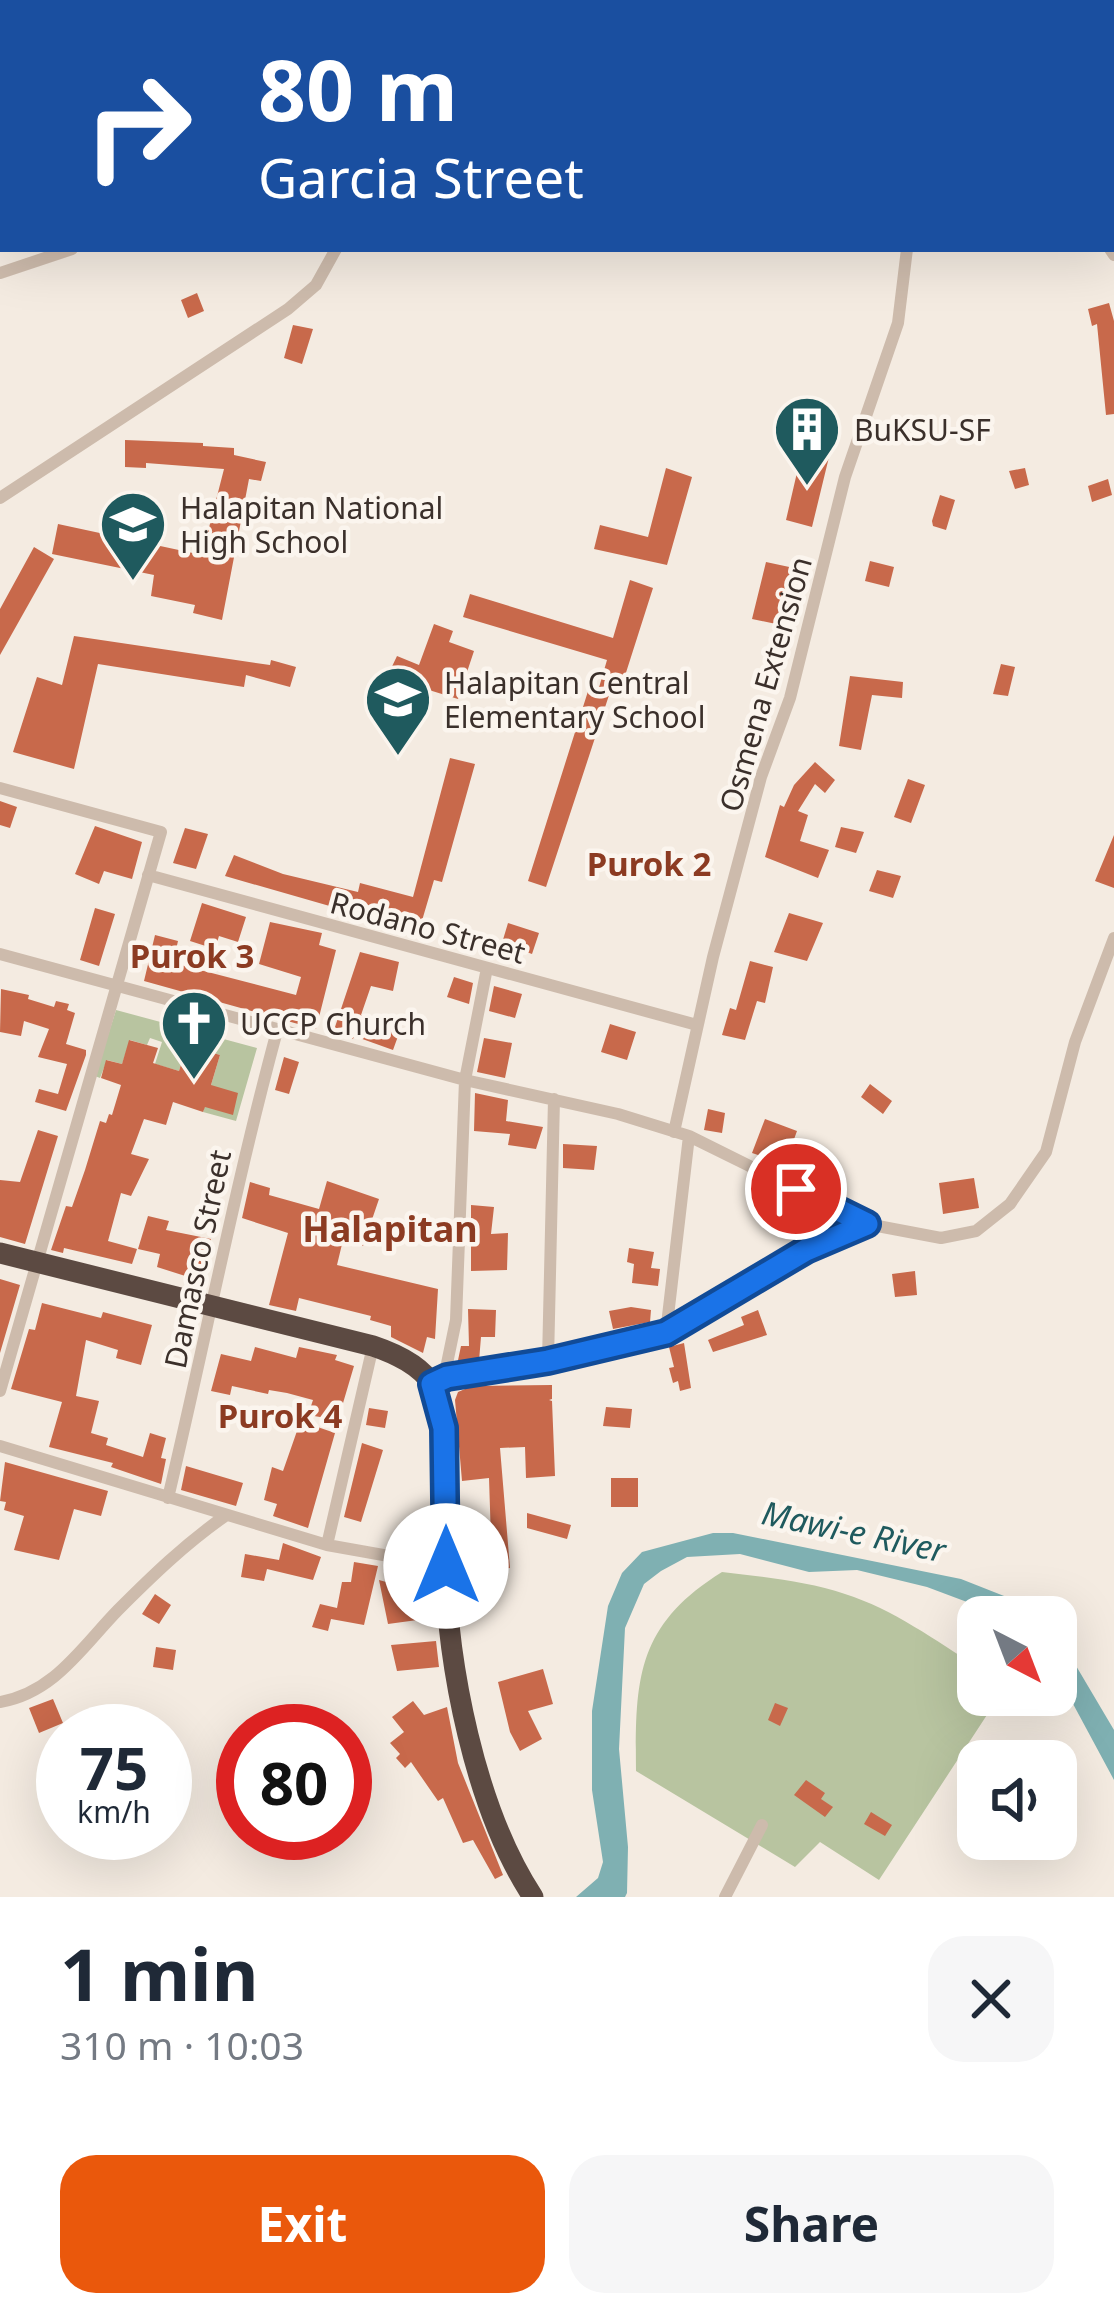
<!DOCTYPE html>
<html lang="en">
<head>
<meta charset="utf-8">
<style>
	:root { --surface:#fff; --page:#f6f6f7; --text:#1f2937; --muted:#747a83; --accent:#ea580c }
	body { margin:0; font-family:"Noto Sans",sans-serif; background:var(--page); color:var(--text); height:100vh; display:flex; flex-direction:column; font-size:45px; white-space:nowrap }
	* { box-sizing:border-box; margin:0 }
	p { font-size:39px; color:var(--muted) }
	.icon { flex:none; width:66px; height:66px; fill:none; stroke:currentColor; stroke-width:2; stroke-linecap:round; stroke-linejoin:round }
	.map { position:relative; height:1897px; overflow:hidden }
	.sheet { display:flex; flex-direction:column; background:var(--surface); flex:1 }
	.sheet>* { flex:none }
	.banner { position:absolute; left:0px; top:0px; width:1116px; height:252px; box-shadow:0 12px 48px #0002; background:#1a4fa0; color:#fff; overflow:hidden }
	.needle { width:78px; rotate:138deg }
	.fabs { position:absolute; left:957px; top:1596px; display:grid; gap:24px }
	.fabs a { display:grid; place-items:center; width:120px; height:120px; border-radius:24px; background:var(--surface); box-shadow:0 12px 48px #0002; font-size:60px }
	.speed { position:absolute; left:36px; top:1704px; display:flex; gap:24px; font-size:60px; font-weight:700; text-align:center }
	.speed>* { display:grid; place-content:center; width:156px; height:156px; border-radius:50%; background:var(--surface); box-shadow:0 12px 48px #0002; line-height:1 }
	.speed small { font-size:30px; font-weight:400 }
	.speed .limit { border:18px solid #d22; background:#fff; color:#111 }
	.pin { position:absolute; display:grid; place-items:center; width:102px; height:102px; color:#fff; margin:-51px; border:6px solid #fff; border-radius:50%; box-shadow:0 3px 12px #0007 }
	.me { position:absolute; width:132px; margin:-66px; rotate:0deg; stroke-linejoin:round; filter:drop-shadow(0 0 9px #0008) }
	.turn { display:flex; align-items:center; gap:42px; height:252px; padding:0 60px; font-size:54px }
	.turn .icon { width:156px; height:156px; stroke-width:2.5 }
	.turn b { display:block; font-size:84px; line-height:102px }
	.round { display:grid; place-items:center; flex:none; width:126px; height:126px; border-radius:36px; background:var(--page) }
	.summary { display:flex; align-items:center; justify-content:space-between; height:204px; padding:0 60px }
	h1 { font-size:72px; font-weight:700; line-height:90px }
	.cta { display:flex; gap:24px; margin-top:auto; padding:24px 60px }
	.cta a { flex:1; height:138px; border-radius:36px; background:var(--accent); color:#fff; font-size:48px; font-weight:700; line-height:138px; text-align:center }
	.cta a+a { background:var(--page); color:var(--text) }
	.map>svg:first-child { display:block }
	.green { fill:#b8c4a0 }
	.water { fill:#7fb0b2 }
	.building { fill:#c8694b }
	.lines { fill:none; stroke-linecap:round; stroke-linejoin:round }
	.street { stroke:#cdbbac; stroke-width:12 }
	.highway { stroke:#5c4a42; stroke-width:21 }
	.route-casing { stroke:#114b97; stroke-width:30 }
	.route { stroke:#1a73e8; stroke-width:21 }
	.labels { text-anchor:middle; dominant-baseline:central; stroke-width:9; stroke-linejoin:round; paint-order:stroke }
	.poi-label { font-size:30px; fill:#3b302b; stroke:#fbf5ee; text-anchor:start }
	.street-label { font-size:30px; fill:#3b302b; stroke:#fbf5ee }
	.neighbourhood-label { font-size:33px; font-weight:bold; fill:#8c3b22; stroke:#fbf5ee }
	.water-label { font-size:33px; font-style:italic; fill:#1f5a5e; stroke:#fbf5ee }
	.quarter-label { font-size:36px; font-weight:bold; fill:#8c3b22; stroke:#fbf5ee }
</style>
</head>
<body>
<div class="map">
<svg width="1114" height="1897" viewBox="0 0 1114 1897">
	<rect width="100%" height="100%" fill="#f4ebe1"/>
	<path class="green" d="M116,1010L257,1048L236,1121L203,1112L220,1055L187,1045L179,1071L155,1064L162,1042L150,1038L147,1045L130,1040L122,1064L107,1060L100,1078L95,1076Z
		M722,1572C763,1577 806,1581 845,1594C893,1609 936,1641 978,1667V1695H1000L879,1880L820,1842L795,1867L636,1771C635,1678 637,1625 722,1572Z"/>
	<path class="water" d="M713,1533H733L961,1579L1024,1604L1045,1617H1007L927,1587L857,1570L809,1572L740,1554L687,1557L661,1571L644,1584L625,1628L619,1749L628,1847L627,1893L625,1897H576L598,1878L603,1862L592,1790V1711L608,1606L622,1573L642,1552Z
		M1056,1632L1114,1730V1780L1058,1676Z"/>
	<path class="building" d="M197,293L204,311L188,318L181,300Z
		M1109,303L1114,321V414L1106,415L1097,324L1092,326L1088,309Z
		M293,325L313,329L302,364L284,358Z
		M125,440L203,443V446L234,448V455L266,462L261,481L249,479L222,620L193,613L195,605L151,596L154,575L52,554L58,524L202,555L224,469L146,463V468L125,467Z
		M802,451L829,457L812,527L786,520Z
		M666,468L692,477L667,565L594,549L600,525L648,537Z
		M1025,468L1029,485L1015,489L1009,471Z
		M1108,479L1112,495L1092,502L1088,486Z
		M940,495L955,500L946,530L933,526L932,521Z
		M34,547L54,559L0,655V609Z
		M870,561L894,567L889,587L865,581Z
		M766,562L794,568L781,625L752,619Z
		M630,580L653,588L623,682L614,680L546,887L528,881L589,688L598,691L607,660L463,617L470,594L613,638Z
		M434,624L453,631L449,642L474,651L458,699L387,677L397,656L419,665Z
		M74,636L270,665L271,660L296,667L290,687L246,675L244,687L98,664L74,769L13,752L37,677L62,685Z
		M1001,664L1015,667L1008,696L993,694Z
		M850,676L903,682L902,698L872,695L861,750L839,746Z
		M450,758L475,764L442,882L434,880L421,924L349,903L347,911L225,876L234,855L283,874L358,892L360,883L413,897Z
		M815,762L835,780L825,793L815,784L798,811L808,815L800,841L829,850L818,878L765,857L780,805L784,807L794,785Z
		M908,779L925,785L911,823L894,817Z
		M0,801L17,807L10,828L0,825Z
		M95,826L142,842L132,879L104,871L99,884L75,874Z
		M841,827L864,832L856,853L835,847Z
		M185,828L208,834L196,869L173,863Z
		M1114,835V888L1095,881Z
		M877,870L901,876L893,898L869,891Z
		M202,903L246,917L238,942L219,936L215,949L190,941Z
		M95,908L115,914L99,966L80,960Z
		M789,913L823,923L807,961L774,952Z
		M270,922L322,933L319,945L336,950L316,1029L144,981L155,935L178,941L173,963L296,995L301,977L259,964Z
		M508,923L539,933L532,954L502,943Z
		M360,952L399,962L393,991L371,986L361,1015L401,1028L393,1050L354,1036L353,1039L333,1033Z
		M750,961L773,967L765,1003L757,1001L745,1040L722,1035L730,1008L736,1010Z
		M454,977L473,983L469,1004L447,997Z
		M494,986L522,994L515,1018L489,1011Z
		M1,989L29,995L28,999L54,1007L56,1001L69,1004L67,1010L75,1013L66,1044L86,1050V1055L66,1111L35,1102L39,1089L58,1094L67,1064L38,1057L49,1029L24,1021L21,1036L0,1032Z
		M610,1024L636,1032L627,1060L601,1052Z
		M484,1038L512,1043L505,1078L477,1072Z
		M129,1040L158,1048L153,1063L179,1071L187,1045L220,1055L211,1085L238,1093L233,1115L205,1107L203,1112L173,1102L166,1125L144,1119L131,1154L149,1159L131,1196L121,1193L108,1241L137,1249L132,1264L64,1248L63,1253L51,1250L66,1206L72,1207L85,1170L100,1121L106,1123L109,1114L112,1115L121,1085L101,1078L106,1060L122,1064Z
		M284,1057L299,1062L289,1094L275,1090Z
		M870,1084L892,1101L883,1114L861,1097Z
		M475,1093L508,1100L506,1121L543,1127L536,1149L508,1145L510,1134L474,1131Z
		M708,1109L725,1113L722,1133L704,1130Z
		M765,1119L797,1131L785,1164L752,1153Z
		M38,1130L58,1136L25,1244L0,1237V1180L20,1182Z
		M563,1144L597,1146L594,1170L563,1168Z
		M974,1178L979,1208L943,1214L939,1183Z
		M327,1181L379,1199L363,1246L343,1240L337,1265L438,1289L435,1339L427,1337L423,1353L391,1337V1326L370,1320L371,1316L299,1298L296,1311L269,1305L288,1233L242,1218L250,1182L270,1188L269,1195L319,1209Z
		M471,1205L494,1207L491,1234L508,1233L507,1270L471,1271Z
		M148,1216L169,1221L166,1230L211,1239L201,1281L157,1267L160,1254L138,1249Z
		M629,1248L654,1252L651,1268L660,1269L658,1286L632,1283L634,1264L627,1262Z
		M915,1271L917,1295L895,1297L892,1274Z
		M0,1279L20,1285L0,1353Z
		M42,1303L101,1318L103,1312L152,1325L141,1365L116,1358L118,1350L86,1340L76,1396L99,1401L91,1433L108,1438L106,1445L143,1457L150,1433L166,1438L161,1458L166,1459L161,1484L111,1467L113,1463L49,1447L62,1402L11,1389L29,1329L35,1330Z
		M631,1307L651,1310L650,1322L613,1329L609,1311Z
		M468,1309L496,1310L495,1337H481L479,1361L457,1365L461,1346H469Z
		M758,1310L767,1335L713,1352L708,1340L744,1325L741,1317Z
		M684,1343L691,1388L680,1391L678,1381L673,1383L669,1368L674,1367L669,1347Z
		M255,1347L296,1358L299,1347L337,1355L335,1360L354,1366L338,1420L308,1415L313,1400L287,1393L269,1390L268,1394L232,1386L230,1395L211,1391L221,1354L251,1361Z
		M479,1383V1386L552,1385V1399L549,1400L552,1401L555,1476L526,1478L525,1447L500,1448L510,1568L492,1570L489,1478L462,1481L455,1400L458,1392Z
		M606,1407L632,1409L630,1428L603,1426Z
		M369,1408L388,1411L385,1428L366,1425Z
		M306,1423L335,1433L308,1528L273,1516L277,1504L264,1500L272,1467L283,1471L297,1431L303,1432Z
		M362,1443L383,1450L361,1522L344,1517Z
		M5,1462L108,1491L101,1516L74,1509L59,1560L14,1550L24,1516L4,1510L6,1502L0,1501Z
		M186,1466L243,1483L236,1506L181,1490Z
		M611,1478H638V1507H611Z
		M527,1513L571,1525L567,1539L527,1528Z
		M283,1543L321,1557L313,1580L267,1569L264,1581L241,1577L245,1554L279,1560Z
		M354,1562L378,1566L364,1625L331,1619L328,1631L312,1627L320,1604L337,1608L342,1582H351Z
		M412,1579L427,1588L432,1618L388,1624L379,1580L397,1585L399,1581L411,1583Z
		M155,1594L171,1605L159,1624L142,1614Z
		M436,1641L439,1667L397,1671L391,1645Z
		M156,1647L176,1650L173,1670L153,1667Z
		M543,1669L553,1704L528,1711L542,1739L520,1751L510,1732L498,1682Z
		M53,1699L63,1723L39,1733L29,1708Z
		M413,1701L424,1715L447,1707L458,1763L503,1875L495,1879L473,1840L463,1843L443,1798L438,1801L411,1762L405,1768L396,1758L400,1754L390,1743L404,1732L392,1717Z
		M775,1703L788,1708L780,1726L768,1720Z
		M806,1780L825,1793L821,1799L833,1807L825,1817L794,1795Z
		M871,1812L892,1825L885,1836L864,1824Z"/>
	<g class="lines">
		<path class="street" d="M944,0L946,3
			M641,3L646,0
			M1110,249L1114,255
			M0,273L72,249
			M0,498L288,309L316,285L336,249
			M0,788L161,832L0,1391
			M148,875L697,1025
			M0,954L465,1080L618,1114L689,1136L867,1224
			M674,1132L713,957L761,777L790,698L845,477L898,323L907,249
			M666,1333L689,1136
			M548,1361L554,1099
			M447,1377L548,1361L666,1333L806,1250L867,1224L941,1238L976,1231L1010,1204L1046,1152L1075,1042L1114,938
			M444,1378L456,1320L465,1080L487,968
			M0,1446L327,1545L445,1566
			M168,1498C205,1342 235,1186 277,1031
			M327,1545L373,1346
			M0,1702C54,1693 82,1647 118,1610C152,1576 185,1544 225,1516
			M725,1897L762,1825"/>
		<path class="highway" d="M0,1253L373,1346C394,1353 422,1366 433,1386C456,1428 445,1512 445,1560C447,1665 475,1809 533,1897"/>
	</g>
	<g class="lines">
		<defs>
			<path id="route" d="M446,1566L444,1428L432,1384L447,1377L548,1361L666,1333L806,1250L867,1224L796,1189"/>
		</defs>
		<use href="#route" class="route-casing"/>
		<use href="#route" class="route"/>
	</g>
	<defs>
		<symbol id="building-pin" viewBox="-11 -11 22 30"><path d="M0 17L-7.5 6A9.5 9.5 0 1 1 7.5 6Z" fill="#1f5a5e" stroke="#fbf5ee"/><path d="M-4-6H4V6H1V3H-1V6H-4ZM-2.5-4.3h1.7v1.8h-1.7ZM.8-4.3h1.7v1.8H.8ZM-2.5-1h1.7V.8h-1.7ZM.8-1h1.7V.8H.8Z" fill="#fff"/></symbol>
		<symbol id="school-pin" viewBox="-11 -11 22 30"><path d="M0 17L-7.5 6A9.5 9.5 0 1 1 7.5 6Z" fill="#1f5a5e" stroke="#fbf5ee"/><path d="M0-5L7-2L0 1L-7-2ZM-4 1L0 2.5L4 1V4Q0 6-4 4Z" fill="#fff"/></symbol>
		<symbol id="church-pin" viewBox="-11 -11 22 30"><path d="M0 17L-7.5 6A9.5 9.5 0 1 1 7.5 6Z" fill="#1f5a5e" stroke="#fbf5ee"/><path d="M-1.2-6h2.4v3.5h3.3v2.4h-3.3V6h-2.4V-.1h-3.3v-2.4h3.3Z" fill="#fff"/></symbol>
	</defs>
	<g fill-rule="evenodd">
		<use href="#building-pin" x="769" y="391" width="76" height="104"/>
		<use href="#school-pin" x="95" y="486" width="76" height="104"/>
		<use href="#school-pin" x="360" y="661" width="76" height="104"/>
		<use href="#church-pin" x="156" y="985" width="76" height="104"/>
	</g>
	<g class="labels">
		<g class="poi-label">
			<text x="854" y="429">BuKSU-SF</text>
			<text x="180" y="507">Halapitan National<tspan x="180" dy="34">High School</tspan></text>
			<text x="444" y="682">Halapitan Central<tspan x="444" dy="34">Elementary School</tspan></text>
			<text x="240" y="1023">UCCP Church</text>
		</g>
		<g class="street-label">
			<text transform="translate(765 684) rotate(-74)">Osmena Extension</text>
			<text transform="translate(428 927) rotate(15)">Rodano Street</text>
			<text transform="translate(197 1259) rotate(-78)">Damasco Street</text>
		</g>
		<g class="neighbourhood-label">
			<text x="649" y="863">Purok 2</text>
			<text x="192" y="955">Purok 3</text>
			<text x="280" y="1415">Purok 4</text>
		</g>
		<g class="water-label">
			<text transform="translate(854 1531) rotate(12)">Mawi-e River</text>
		</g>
		<g class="quarter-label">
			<text x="390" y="1228">Halapitan</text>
		</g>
	</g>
</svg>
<div class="fabs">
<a><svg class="needle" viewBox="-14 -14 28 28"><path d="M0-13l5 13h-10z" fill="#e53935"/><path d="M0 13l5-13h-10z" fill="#747a83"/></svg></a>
<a><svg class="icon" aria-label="sound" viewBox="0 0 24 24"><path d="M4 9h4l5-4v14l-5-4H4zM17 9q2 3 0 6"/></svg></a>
</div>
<div class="speed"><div>75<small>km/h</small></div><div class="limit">80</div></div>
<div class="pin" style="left:796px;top:1189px;background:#d93025"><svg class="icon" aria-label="arrive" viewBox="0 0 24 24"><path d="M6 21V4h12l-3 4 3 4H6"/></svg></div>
<svg class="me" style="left:446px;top:1566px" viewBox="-20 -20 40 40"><circle r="19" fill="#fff"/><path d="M0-13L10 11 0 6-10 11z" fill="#1a73e8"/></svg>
<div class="banner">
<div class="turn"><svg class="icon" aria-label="right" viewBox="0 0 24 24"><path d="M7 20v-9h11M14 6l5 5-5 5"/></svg><div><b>80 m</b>Garcia Street</div></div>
</div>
</div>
<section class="sheet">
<div class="summary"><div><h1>1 min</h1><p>310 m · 10:03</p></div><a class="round"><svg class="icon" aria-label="close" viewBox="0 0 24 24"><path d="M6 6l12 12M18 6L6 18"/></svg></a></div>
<div class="cta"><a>Exit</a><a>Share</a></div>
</section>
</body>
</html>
